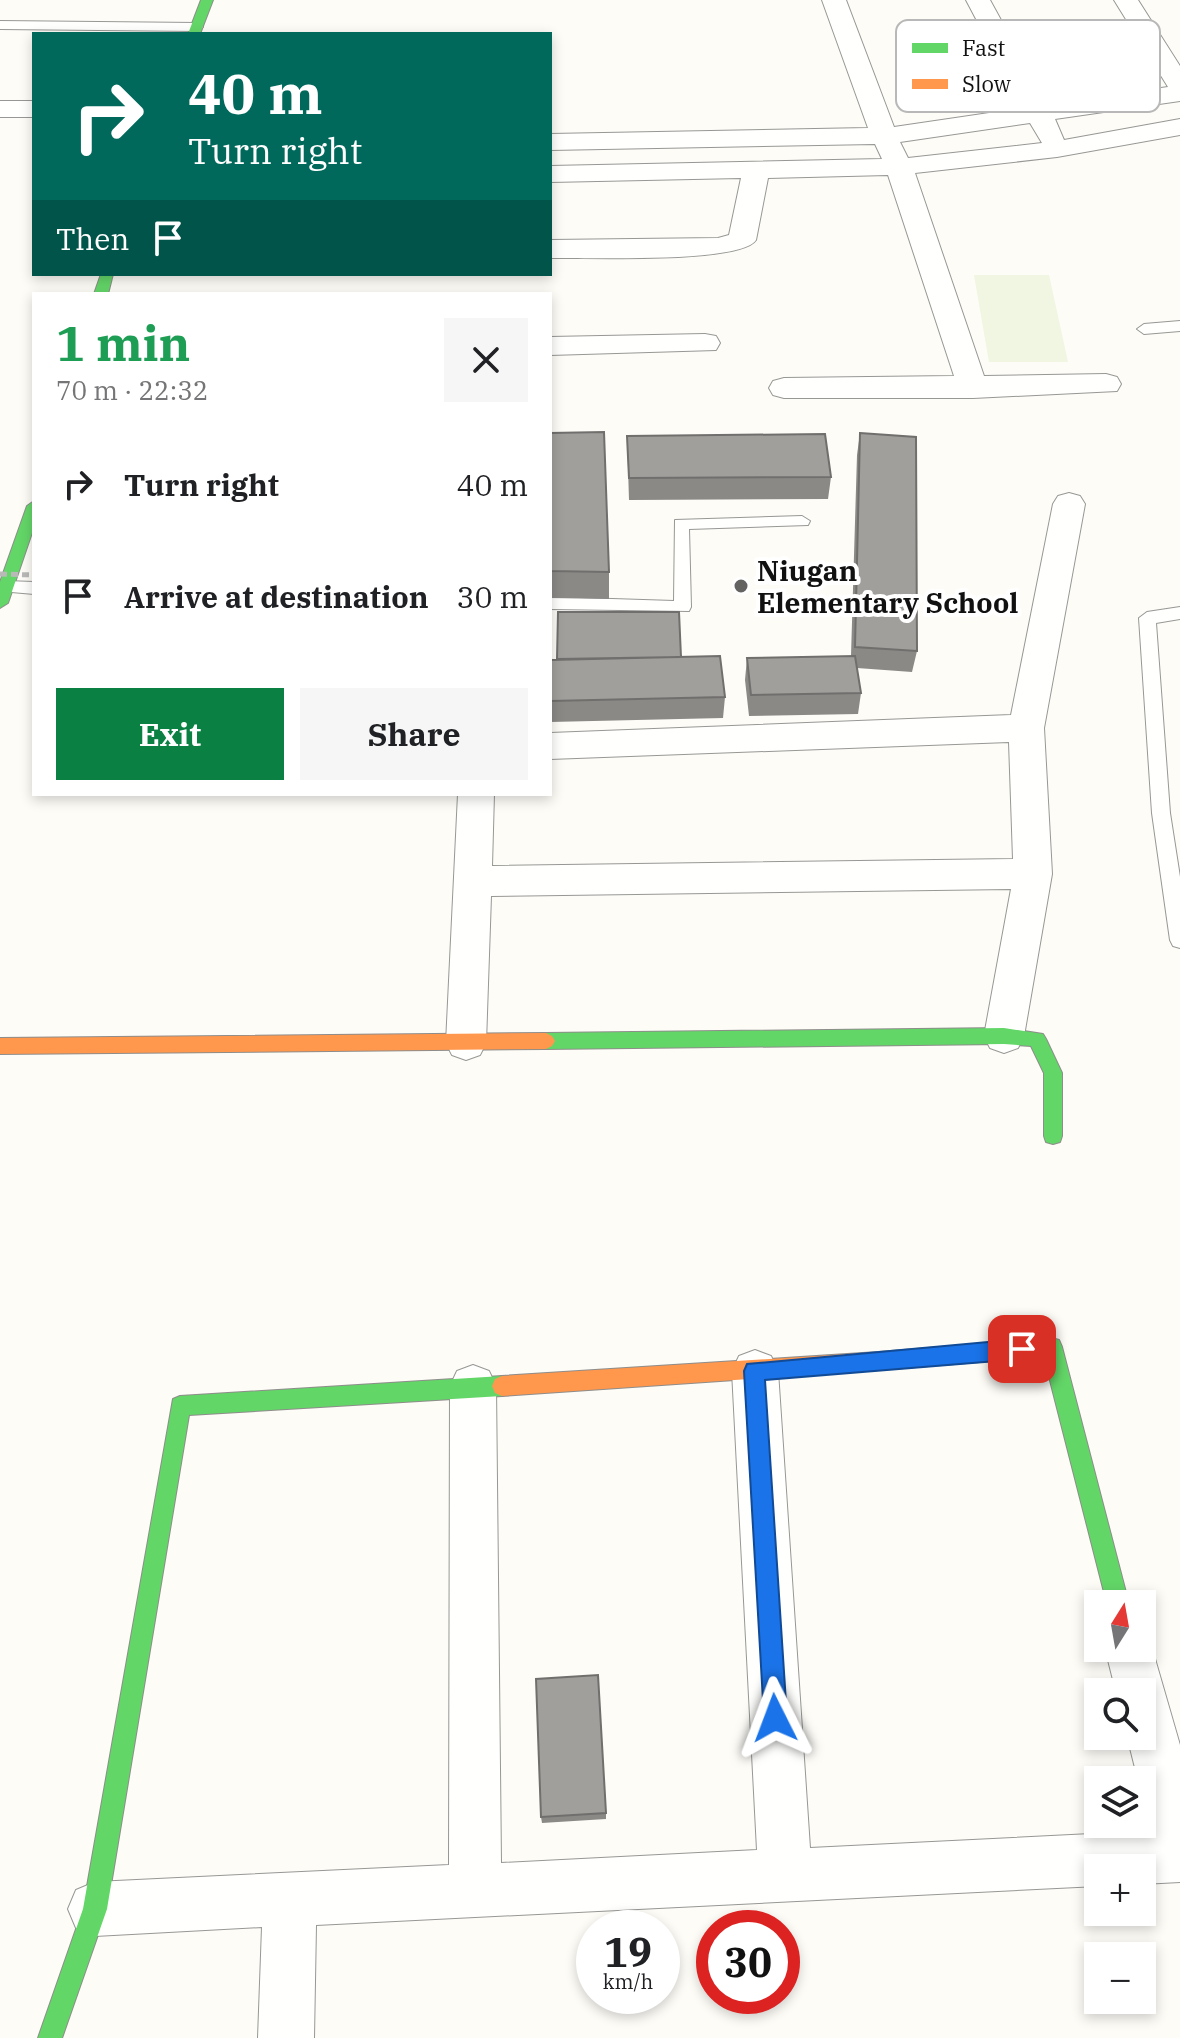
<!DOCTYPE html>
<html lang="en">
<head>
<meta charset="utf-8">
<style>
	:root { --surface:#fff; --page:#f6f6f6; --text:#202124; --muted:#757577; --accent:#0b8043 }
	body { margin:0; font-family:"IBM Plex Serif",serif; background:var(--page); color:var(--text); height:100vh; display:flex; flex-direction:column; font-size:30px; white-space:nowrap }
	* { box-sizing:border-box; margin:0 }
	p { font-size:26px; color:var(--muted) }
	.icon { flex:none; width:44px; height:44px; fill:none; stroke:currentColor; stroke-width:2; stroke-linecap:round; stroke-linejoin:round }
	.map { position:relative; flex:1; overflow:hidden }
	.details { position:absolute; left:32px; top:292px; width:520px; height:504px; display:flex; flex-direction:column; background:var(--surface); border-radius:0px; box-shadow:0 4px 12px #0003 }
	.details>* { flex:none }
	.top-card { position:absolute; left:32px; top:32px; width:520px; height:244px; border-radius:0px; box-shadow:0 4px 12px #0003; background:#00695c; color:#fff; overflow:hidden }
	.needle { width:52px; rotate:11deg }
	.tools { position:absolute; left:1084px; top:1590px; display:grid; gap:16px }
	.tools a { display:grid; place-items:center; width:72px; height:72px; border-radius:0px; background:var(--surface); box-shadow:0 4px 12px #0003; font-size:40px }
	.speed { position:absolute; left:576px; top:1910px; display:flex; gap:16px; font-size:40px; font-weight:700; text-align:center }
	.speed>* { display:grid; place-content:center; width:104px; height:104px; border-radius:50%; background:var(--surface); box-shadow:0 4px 12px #0003; line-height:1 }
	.speed small { font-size:20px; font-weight:400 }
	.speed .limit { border:12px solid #d22; background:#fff; color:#111 }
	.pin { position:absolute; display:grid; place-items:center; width:68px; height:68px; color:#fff; margin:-34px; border-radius:16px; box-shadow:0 4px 12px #0006 }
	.me { position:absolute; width:88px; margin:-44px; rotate:357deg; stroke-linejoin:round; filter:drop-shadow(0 0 6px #0008) }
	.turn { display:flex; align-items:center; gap:28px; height:168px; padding:0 24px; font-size:36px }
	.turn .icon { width:104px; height:104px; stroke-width:2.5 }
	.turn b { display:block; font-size:56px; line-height:68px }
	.then { display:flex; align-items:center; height:76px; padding:0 24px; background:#0003; gap:16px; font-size:30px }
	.round { display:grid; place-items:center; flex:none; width:84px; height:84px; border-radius:0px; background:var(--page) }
	.overview { display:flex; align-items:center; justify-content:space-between; height:136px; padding:0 24px }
	h1 { font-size:48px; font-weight:800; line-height:60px; color:#1e9e55 }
	.primary-button { display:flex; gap:16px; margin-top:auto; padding:16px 24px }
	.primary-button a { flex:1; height:92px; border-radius:0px; background:var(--accent); color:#fff; font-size:32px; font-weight:800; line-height:92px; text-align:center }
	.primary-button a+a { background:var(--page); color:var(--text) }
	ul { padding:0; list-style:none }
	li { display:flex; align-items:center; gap:24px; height:112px; padding:0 24px }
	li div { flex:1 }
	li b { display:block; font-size:30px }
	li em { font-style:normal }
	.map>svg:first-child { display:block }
	.pitch { fill:#f0f6e1 }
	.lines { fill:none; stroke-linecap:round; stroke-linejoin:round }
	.lane-casing { stroke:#979795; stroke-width:2 }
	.street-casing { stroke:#979795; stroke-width:2 }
	.fast-casing { stroke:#8e8d8b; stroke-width:2 }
	.slow-casing { stroke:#8e8d8b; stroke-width:2 }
	.lane { fill:#fffffe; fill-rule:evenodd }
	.street { fill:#fffffe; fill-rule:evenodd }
	.fast { fill:#63d668; fill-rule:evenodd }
	.slow { fill:#ff974d; fill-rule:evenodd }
	.path-bridge { stroke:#b9b9b8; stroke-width:5; stroke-dasharray:7 4; stroke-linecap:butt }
	.wall { fill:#8a8986 }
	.building { fill:#a19f9c; stroke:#716f6d; stroke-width:2 }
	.route { fill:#1a73e8; stroke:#114b97; stroke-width:2 }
	.poi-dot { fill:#646362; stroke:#fff; stroke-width:3 }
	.labels { text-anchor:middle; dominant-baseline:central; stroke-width:8; stroke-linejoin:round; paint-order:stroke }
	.poi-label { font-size:28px; font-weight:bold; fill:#111; stroke:#fff; text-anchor:start }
	.key { fill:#fff; stroke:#b8b8b8; stroke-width:2 }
	.key-label { font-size:22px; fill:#111 }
</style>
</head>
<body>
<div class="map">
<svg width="1180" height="2038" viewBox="0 0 1180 2038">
	<rect width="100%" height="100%" fill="#fdfcf7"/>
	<path class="pitch" d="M974,275H1049L1068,362H989Z"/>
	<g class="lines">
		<defs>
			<path id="lane" d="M0,21L197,23L203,27L197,31L0,29Z
				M1180,321V331L1144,334L1137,329L1144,324Z
				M802,516L810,521L808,525L689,529L691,607L689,611L550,609V597L674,601L675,520Z
				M6,581L34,582V594L0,591V583Z
				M1180,607V619L1156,623L1170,813L1180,877V948L1173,946L1170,940L1152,813L1139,618L1147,612Z"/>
			<path id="street" d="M822,0H846L894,127L1023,108L966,0H990L1047,104L1168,87L1114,0H1138L1180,66V101L1055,119L1064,140L1180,119V135L1057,157L915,173L984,376L1106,374L1117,377L1121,384L1117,391L973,398H784L773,395L769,388L773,381L784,378L954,376L888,175L768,178L756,240C740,264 585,257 550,258V240L718,238L729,235L741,178L550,182V166L882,159L875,144L550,150V134L868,128ZM1030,123L1042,143L908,158L900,142Z
				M0,101H34V117H0Z
				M705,334L716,336L720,343L716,350L550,355V337Z
				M1069,493L1080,496L1085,504L1044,728L1052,874L1024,1036L1018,1048L1004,1053L990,1048L984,1036L1011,889L491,896L486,1043L480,1055L466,1060L452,1055L446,1043L458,794H494L492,866L1013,859L1009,742L550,759V733L1011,715L1053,504L1058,496Z
				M755,1350L771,1356L778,1371L810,1848L1151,1831L1142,1796V1780H1138L1127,1736H1142V1692H1116L1105,1648H1142V1628L1147,1631L1180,1745V1882L1142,1884V1868H1098V1886L316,1925L314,2038H258L262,1927L95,1936L76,1928L68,1909L76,1890L95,1882L449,1865L450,1386L457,1371L473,1365L489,1371L496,1386L501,1863L757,1850L732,1371L739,1356Z"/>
			<path id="fast" d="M201,0H213L200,34H188Z
				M101,274H113L108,294H94Z
				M34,501V527L8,603L0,608V582L27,506Z
				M1004,1028L1043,1034L1046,1039L1062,1073V1136L1060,1142L1053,1144L1046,1142L1044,1136V1073L1031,1046L1004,1044L546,1049L540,1046L537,1041L540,1036L546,1033Z
				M1052,1338L1059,1340L1062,1347L1129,1604H1107L1044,1357L878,1370L871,1368L868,1361L871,1354L878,1352Z
				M502,1376L509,1379L512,1386L509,1393L502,1396L189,1415L107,1909L62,2038H38L83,1909L173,1399L180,1396Z"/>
			<path id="slow" d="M546,1033L552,1036L555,1041L552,1046L546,1049L0,1054V1038Z
				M878,1352L885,1354L888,1361L885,1368L878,1370L502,1396L495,1393L492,1386L495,1379L502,1376Z"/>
		</defs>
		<use href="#lane" class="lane-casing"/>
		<use href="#street" class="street-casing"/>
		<use href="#fast" class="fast-casing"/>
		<use href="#slow" class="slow-casing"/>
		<use href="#lane" class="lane"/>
		<use href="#street" class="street"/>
		<use href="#fast" class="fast"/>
		<use href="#slow" class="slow"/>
		<path class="path-bridge" d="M0,574L34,575"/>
	</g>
	<path class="wall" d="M550,433L609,572V599L550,598Z
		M860,433L917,651L912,672L857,668L861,693L858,714L749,716L745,680L747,658L851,656L857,455Z
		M627,436L831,477L828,499L629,500Z
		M681,657L725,697L723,718L550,722V660Z
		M606,1813V1819L542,1823L541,1817Z"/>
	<path class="building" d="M604,432L609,572L550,571V433Z
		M860,433L916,437L917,651L855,647Z
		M825,434L831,477L629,478L627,436Z
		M558,612H679L681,657L557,659Z
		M720,656L725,697L550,701V660Z
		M855,656L861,693L751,695L747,658Z
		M598,1675L606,1813L541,1817L536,1679Z"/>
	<path class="route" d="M1022,1339L1029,1342L1032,1349L1029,1356L1022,1359L765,1380L787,1718L783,1726L775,1729L767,1726L764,1718L744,1371L747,1364Z"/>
	<circle class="poi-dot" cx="741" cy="586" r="8"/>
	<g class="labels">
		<g class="poi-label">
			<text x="757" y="570">Niugan<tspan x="757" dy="32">Elementary School</tspan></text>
		</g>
	</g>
	<rect x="896" y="20" width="264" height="92" rx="12" class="key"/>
	<rect x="912" y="43" width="36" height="10" fill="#63d668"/>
	<rect x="912" y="79" width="36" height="10" fill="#ff974d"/>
	<g class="key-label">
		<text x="962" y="56">Fast</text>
		<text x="962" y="92">Slow</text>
	</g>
</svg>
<div class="tools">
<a><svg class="needle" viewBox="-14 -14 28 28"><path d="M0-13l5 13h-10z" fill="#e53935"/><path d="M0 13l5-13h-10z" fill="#757577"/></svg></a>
<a><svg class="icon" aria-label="search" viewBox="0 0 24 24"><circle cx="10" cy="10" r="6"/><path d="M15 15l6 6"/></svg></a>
<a><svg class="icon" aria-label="layers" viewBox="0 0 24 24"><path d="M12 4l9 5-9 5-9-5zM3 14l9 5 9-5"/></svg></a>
<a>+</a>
<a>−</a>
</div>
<div class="speed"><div>19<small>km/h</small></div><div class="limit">30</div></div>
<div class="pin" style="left:1022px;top:1349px;background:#d93025"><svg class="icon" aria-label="arrive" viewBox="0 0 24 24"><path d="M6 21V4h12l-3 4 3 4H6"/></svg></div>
<svg class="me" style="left:775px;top:1718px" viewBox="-20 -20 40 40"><path d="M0-17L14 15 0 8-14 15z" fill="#1a73e8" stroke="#fff" stroke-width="4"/></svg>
<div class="top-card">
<div class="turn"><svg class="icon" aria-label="right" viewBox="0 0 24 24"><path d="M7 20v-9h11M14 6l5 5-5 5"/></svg><div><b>40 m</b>Turn right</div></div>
<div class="then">Then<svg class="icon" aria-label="arrive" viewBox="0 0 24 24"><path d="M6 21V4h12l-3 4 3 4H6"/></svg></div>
</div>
<section class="details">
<div class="overview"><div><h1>1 min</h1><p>70 m · 22:32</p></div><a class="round"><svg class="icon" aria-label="close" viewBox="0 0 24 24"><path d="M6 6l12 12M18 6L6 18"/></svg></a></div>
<ul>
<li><svg class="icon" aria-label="right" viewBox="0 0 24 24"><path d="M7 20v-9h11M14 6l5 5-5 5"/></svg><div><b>Turn right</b></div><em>40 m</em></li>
<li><svg class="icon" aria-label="arrive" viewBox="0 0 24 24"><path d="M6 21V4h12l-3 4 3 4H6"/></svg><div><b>Arrive at destination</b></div><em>30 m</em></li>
</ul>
<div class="primary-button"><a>Exit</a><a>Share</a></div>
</section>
</div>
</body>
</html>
